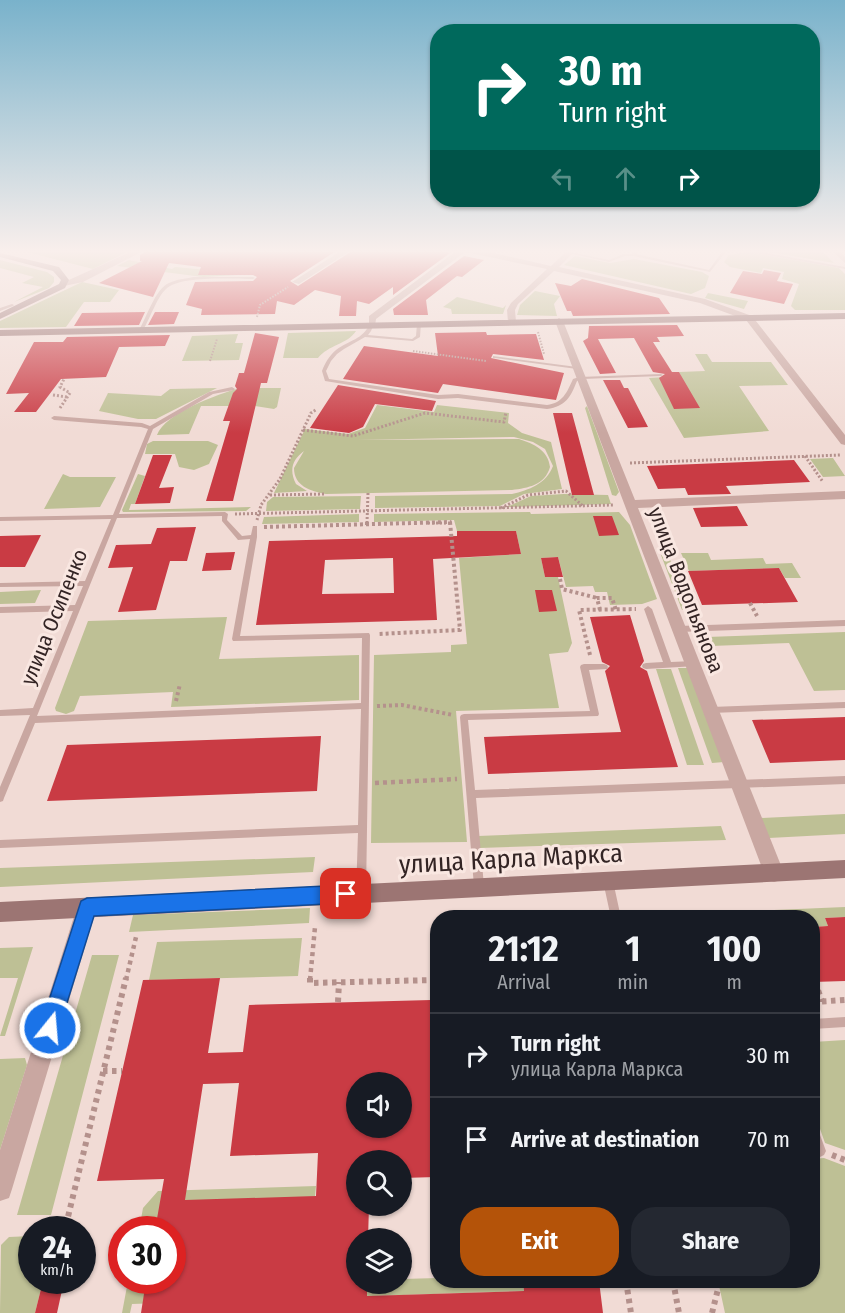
<!DOCTYPE html>
<html lang="en">
<head>
<meta charset="utf-8">
<style>
	:root { --surface:#171b24; --page:#242831; --text:#f1f3f6; --muted:#9ea1a6; --line:#363941; --accent:#b45309 }
	body { margin:0; font-family:"Fira Sans Condensed",sans-serif; background:var(--page); color:var(--text); height:100vh; display:flex; flex-direction:column; font-size:22px; white-space:nowrap }
	* { box-sizing:border-box; margin:0 }
	p { font-size:20px; color:var(--muted) }
	.icon { flex:none; width:33px; height:33px; fill:none; stroke:currentColor; stroke-width:2; stroke-linecap:round; stroke-linejoin:round }
	.map { position:relative; flex:1; overflow:hidden }
	.panel { position:absolute; left:430px; top:910px; width:390px; height:378px; display:flex; flex-direction:column; background:var(--surface); border-radius:24px; box-shadow:0 2px 4px #0004 }
	.panel>* { flex:none }
	.top-card { position:absolute; left:430px; top:24px; width:390px; height:183px; border-radius:24px; box-shadow:0 2px 4px #0004; background:#00695c; color:#fff; overflow:hidden }
	.buttons { position:absolute; left:346px; top:1072px; display:grid; gap:12px }
	.buttons a { display:grid; place-items:center; width:66px; height:66px; border-radius:50%; background:var(--surface); box-shadow:0 2px 4px #0004; font-size:30px }
	.speed { position:absolute; left:18px; top:1216px; display:flex; gap:12px; font-size:30px; font-weight:700; text-align:center }
	.speed>* { display:grid; place-content:center; width:78px; height:78px; border-radius:50%; background:var(--surface); box-shadow:0 2px 4px #0004; line-height:1 }
	.speed small { font-size:15px; font-weight:400 }
	.speed .limit { border:9px solid #d22; background:#fff; color:#111 }
	.pin { position:absolute; display:grid; place-items:center; width:51px; height:51px; color:#fff; margin:-26px; border-radius:12px; box-shadow:0 3px 9px #0006 }
	.me { position:absolute; width:66px; margin:-33px; rotate:17deg; stroke-linejoin:round; filter:drop-shadow(0 0 4px #0008) }
	.turn { display:flex; align-items:center; gap:21px; height:126px; padding:0 30px; font-size:27px }
	.turn .icon { width:78px; height:78px; stroke-width:2.5 }
	.turn b { display:block; font-size:42px; line-height:51px }
	.lanes { display:flex; align-items:center; height:57px; padding:0 30px; background:#0003; justify-content:center; gap:30px; direction:ltr }
	.lanes .off { opacity:.35 }
	.eta { display:flex; justify-content:space-evenly; align-items:center; height:102px; text-align:center }
	.eta b { font-size:36px; font-weight:700; line-height:42px }
	.primary-button { display:flex; gap:12px; margin-top:auto; padding:12px 30px }
	.primary-button a { flex:1; height:69px; border-radius:24px; background:var(--accent); color:#fff; font-size:24px; font-weight:700; line-height:69px; text-align:center }
	.primary-button a+a { background:var(--page); color:var(--text) }
	ul { padding:0; list-style:none }
	li { display:flex; align-items:center; gap:18px; height:84px; padding:0 30px; border-top:2px solid var(--line) }
	li div { flex:1 }
	li b { display:block; font-size:22px }
	li em { font-style:normal }
	.map>svg:first-child { display:block }
	.green { fill:#bec095 }
	.building { fill:#c93b44; fill-rule:evenodd }
	.lines { fill:none; stroke-linecap:round; stroke-linejoin:round }
	.path-far4 { stroke:#b4918c; stroke-width:2; stroke-dasharray:1.5 1.5; stroke-linecap:butt }
	.path-far3 { stroke:#b4918c; stroke-width:3; stroke-dasharray:2 2; stroke-linecap:butt }
	.path-far2 { stroke:#b4918c; stroke-width:4; stroke-dasharray:3 3; stroke-linecap:butt }
	.path-far1 { stroke:#b4918c; stroke-width:4.5; stroke-dasharray:4 4; stroke-linecap:butt }
	.path { stroke:#b4918c; stroke-width:6; stroke-dasharray:4.5 4.5; stroke-linecap:butt }
	.lane { fill:#c9a7a1; fill-rule:evenodd }
	.street { fill:#c9a7a1; fill-rule:evenodd }
	.secondary { fill:#9c7573; fill-rule:evenodd }
	.route { fill:#1a73e8; stroke:#114b97; stroke-width:1.5 }
	.labels { text-anchor:middle; dominant-baseline:central; stroke-width:6; stroke-linejoin:round; paint-order:stroke }
	.street-label { font-size:21px; fill:#332424; stroke:#f9e7e1 }
	.near-street-label { font-size:26px; fill:#332424; stroke:#f9e7e1 }
</style>
</head>
<body>
<div class="map">
<svg width="845" height="1313" viewBox="0 0 845 1313">
	<rect width="100%" height="100%" fill="#f1dbd5"/>
	<path class="green" d="M32,249H133L93,269L27,252Z
		M752,249H820L834,263Z
		M748,252L839,268L845,274V310H795L791,306L799,284L782,279L784,272L763,268L761,273L730,267L724,262L729,255Z
		M575,256L610,263L634,259L702,272L709,276L705,288L691,294L564,265Z
		M0,260L47,272L54,277V282L49,288L14,302L43,287L22,283L34,277L0,268Z
		M129,260L172,269L175,267L254,274L203,277L117,266Z
		M82,282L119,290L110,302H84L66,327L0,328V321Z
		M535,291L560,296L554,304L557,316L517,315L520,305Z
		M708,293L748,301L744,309L705,298Z
		M457,297L503,308L506,305L503,314H452L451,309L443,307Z
		M356,331C348,344 328,345 318,358H283L288,333Z
		M238,334L235,343H243L239,360L182,361L192,336Z
		M695,354H707L712,362H771L788,385L739,386L769,431L684,438L649,378L681,376L679,372L705,371Z
		M217,388L156,419H138L99,411L108,393L161,396L170,389Z
		M240,388H281L277,407L274,409L255,406H201L189,434L157,435C165,413 218,394 240,388Z
		M377,405L434,412L437,405L509,413L508,423L522,433L551,442L562,489L524,494L500,506L375,508V496L512,494C529,490 546,484 553,466L545,449L533,442L514,437L357,440L519,439C534,444 548,450 550,467C545,485 528,488 512,490L326,494C310,491 294,486 294,468L304,451C292,460 289,470 296,484L307,491L274,493L305,429L348,434L365,428Z
		M587,406L619,492L616,496L612,495L585,408Z
		M153,441H208L218,445L209,464L194,470L179,467L175,454H145L147,444Z
		M833,458L845,476L823,477L810,459Z
		M63,474L70,477H116L100,507L44,509Z
		M138,474L145,476L135,504H131L129,510L251,507L246,511L123,512L122,510Z
		M564,494L608,495L611,504L507,507L531,496Z
		M361,496L360,509L266,511L267,502L273,497Z
		M530,512L531,514L619,512L630,525L657,599L642,604L610,605L607,592H595L593,586L566,587L558,557L541,558L545,577H558L572,643L568,652L549,654L559,708L456,711L467,842L371,843L374,655L451,652V645L467,644L459,558L521,554L516,531H457L454,520L374,522V514Z
		M359,514V522L262,524L264,517Z
		M681,553H708L711,560L763,558L766,564L792,563L801,578H785L779,568L689,571Z
		M661,555H668L691,610H682Z
		M41,590L35,603L0,604V592Z
		M227,617L219,659L359,655V700L171,707L173,692L80,696L74,711L66,714L56,711L55,708L88,621Z
		M845,632V690L814,691L789,643L711,646L707,637Z
		M678,668H689L724,762L712,763Z
		M656,669H671L704,765H687Z
		M845,814V834L769,838L760,818Z
		M721,826L726,840L479,848L478,836Z
		M315,857L313,872L0,887V868Z
		M845,907V917L825,918L828,926L813,927V918H705L703,913Z
		M310,908L309,923L129,932L133,915Z
		M302,938L298,976L149,980L157,942Z
		M33,947L5,1036H0L18,978H0V948Z
		M92,955H119L51,1215H17Z
		M845,1040V1150L825,1143L813,1109V1042Z
		M25,1058L27,1065L0,1150V1059Z
		M824,1158L845,1166V1313H725L718,1281H813V1159Z
		M316,1186L315,1196L155,1230H139L143,1208L158,1191Z
		M31,1236L32,1281H43L35,1313H0L1,1245L9,1237Z
		M438,1278V1281H523L524,1291L342,1297L367,1284H402V1279Z
		M128,1281H146L145,1292L309,1298L132,1304L130,1313H122Z"/>
	<path class="building" d="M149,249H339L290,281L298,286L355,249H437L450,253L393,295V287L369,304L357,301L356,316H339L341,296L315,290L294,305L277,301L275,314L201,315L202,309L186,305L195,282L253,281L257,277L253,275H198L201,267L169,263L153,297L99,283L142,261H140V255Z
		M464,256L484,260L462,277L457,276L426,300L428,315H394L393,309Z
		M764,270L781,273L777,281L793,284L784,304L730,293L743,271L762,274Z
		M582,279L659,298L670,314L573,316L571,311H567L555,283L571,286Z
		M145,312L139,325L74,326L82,313Z
		M155,312H179L174,324L148,325Z
		M677,325L684,336L657,337L660,342H653L672,372H679L700,408L674,409L659,378L665,374L653,372L634,338L598,339L616,373L600,374L583,341L588,338L589,326Z
		M486,332L487,335L536,334L544,360L493,354L491,358L564,373L556,400L443,384L438,393L343,379L364,346L438,356L435,333Z
		M255,333L279,337L267,383H261L233,501H206L230,421H223L233,393L237,389L235,386L239,373H244Z
		M170,335L165,346L119,347L106,377L61,379L36,412H14L29,393L6,394L34,342H63L67,337Z
		M603,380H620L624,388H628L648,427L628,428Z
		M338,385L436,401L432,411L375,404L363,427L349,433L310,428Z
		M553,413H572L594,495H572Z
		M153,455H172L159,488L174,487L170,503L135,504Z
		M794,460L810,482L726,486L731,494L688,495L685,488L658,489L647,466Z
		M737,506L748,526L701,527L693,508Z
		M593,516H612L619,535L599,536Z
		M196,527L187,561H170L156,610L118,612L133,567L108,568L116,545L151,544L157,528Z
		M457,531H516L521,554L433,559L437,620L256,625L269,541L457,536ZM393,558L394,593L322,594L325,560Z
		M41,535L25,567H0V536Z
		M235,552L231,570L202,571L206,553Z
		M558,557L563,577H545L541,558Z
		M779,568L798,602L702,605L688,571Z
		M535,590H552L557,611L539,612Z
		M630,615L644,661L640,667L647,671L678,767L488,774L484,737L621,732L605,671L610,666L602,662L590,617Z
		M845,717V760L770,763L752,720Z
		M321,736L317,791L47,801L67,745Z
		M845,917V981L813,982V927L828,926L825,918Z
		M220,978L208,1053L243,1052L249,1005L431,1000L432,1056H438V1074H433L436,1177L402,1178V1161H357V1206H369L368,1239H357V1284H367V1296L524,1291L523,1281H599L603,1313H141L146,1281H172V1230H155L164,1179L97,1181L143,980ZM239,1083L230,1156L318,1153L316,1196L185,1200L203,1084ZM357,1083H402V1128H357Z
		M43,1281H64L57,1313H35Z"/>
	<g class="lines">
		<path class="path-far4" d="M257,317L260,305L288,287
			M538,332L544,354
			M413,351L486,361
			M210,361L217,339"/>
		<path class="path-far3" d="M53,395L67,397
			M60,408L70,393L60,387L64,379
			M303,430L353,436L425,413L504,422L506,412
			M805,456L823,482
			M630,463L841,455
			M270,495L326,494
			M501,508L528,495L566,491L584,507
			M235,514L614,505
			M257,520L261,505L280,479L311,413L317,409
			M367,523L368,493
			M428,523H450"/>
		<path class="path-far2" d="M367,525V521
			M264,527L450,522L460,630L378,634
			M560,579L562,589L597,598
			M750,603L757,616
			M600,610L597,598H612L616,610
			M590,655L579,610L636,609
			M176,701L180,684
			M377,706L402,705L453,715"/>
		<path class="path-far1" d="M375,783L457,779
			M432,959L438,958
			M126,980L136,937
			M310,980L315,927"/>
		<path class="path" d="M310,978V983L433,980
			M815,982L822,1001
			M338,1002L339,982
			M813,1002L845,1000
			M103,1071H122
			M832,1155L845,1160
			M66,1225L126,978
			M626,1281L631,1313
			M673,1281L679,1313
			M712,1313L720,1281"/>
		<path class="lane" d="M636,249H641L636,254L709,270L724,249H728L710,272L633,256H625L609,262L568,253L570,252L609,260L623,254H632Z
			M733,249H744L845,267V269Z
			M193,277H253L255,278L253,279C233,279 180,275 166,289C157,297 150,319 143,330L139,331V330C147,317 155,289 169,283C177,279 185,279 193,277Z
			M12,304L14,305L13,306L0,311V308Z
			M370,323L374,324L371,331L368,335L412,339L416,336L417,324L421,323L420,337L413,341L365,337L344,349L337,354L331,361L326,371L329,379L438,395L458,394L547,405C563,403 567,392 573,379L579,377L661,374L663,375L661,376L582,379L577,381C570,398 566,406 547,409L458,398L438,399L325,381L322,371C325,363 329,356 336,350C349,340 363,340 370,323Z
			M493,356L577,367L579,368L577,369L495,358H493Z
			M232,387L235,389L234,390L213,394L153,429L119,514L225,512L228,514L227,520L242,536L251,535L253,526H257V537L240,636L369,633L370,635L366,894L364,897L361,899L358,897L356,894L358,833L0,848V840L358,825L361,709L35,723L4,798L3,801L0,802V787L30,715L0,716V710L33,708L73,611L0,613V607L75,605L83,586L0,587V583L85,581L111,519L0,521V517L113,515L148,429L141,427L54,420L51,418L54,416L142,423L150,426L209,392ZM222,516V521L238,540L250,539L232,639L233,641L362,638L361,703L37,716L117,518Z
			M648,606L652,609L671,662L693,661L696,662L697,664L696,666L646,669L643,668L642,666L643,664L646,663L663,662L644,609Z
			M845,620V626L679,632L675,629L679,626Z
			M584,664H604L607,665L608,667L607,669L589,670L599,714L598,716L468,720L475,790L845,776V784L476,798L484,886L482,889L479,891L476,889L474,886L460,717L461,715L464,714L590,711L580,667L581,665Z
			M845,702V708L711,713L708,712L707,710L708,708L711,707Z
			M608,876L611,878L613,881L621,918H611L603,881L605,878Z
			M845,1017V1027L813,1029V1019Z
			M813,1125L817,1127L826,1151L824,1155L820,1157H813Z"/>
		<path class="street" d="M137,249H147L83,282L64,286L60,284Z
			M344,249H353L299,284L292,282Z
			M459,249H476L551,266L569,249H577L559,267L705,299L752,316L845,435V445L841,444L746,320L700,303L554,271L518,304L515,310L516,322L512,325L508,322L507,310L511,303L547,269L465,252L376,319L375,326H369V316Z
			M830,249H838L845,257V263Z
			M559,318L563,321L635,500L845,491V499L638,508L784,873L781,880L774,882L767,880L764,873L555,321Z
			M87,897L94,900L97,907L12,1189L9,1198L0,1201V1150L77,907L80,900Z"/>
		<path class="secondary" d="M0,253L59,267L69,280L65,288L0,319V313L59,284L61,280L53,271L0,257Z
			M845,313V319L0,336V330Z
			M845,860V878L0,922V902Z"/>
	</g>
	<linearGradient id="sky" x2="0" y2="1"><stop stop-color="#79b2cb"/><stop offset="0.58" stop-color="#f9efec"/><stop offset="1" stop-color="#f9efec" stop-opacity="0"/></linearGradient>
	<rect width="845" height="433" fill="url(#sky)"/>
	<path class="route" d="M346,885L352,888L355,894L352,901L346,903L94,916L57,1035L50,1038L43,1035L40,1028L81,901L87,898Z"/>
	<g class="labels">
		<g class="street-label">
			<text transform="translate(686 590) rotate(69)">улица Водопьянова</text>
			<text transform="translate(54 617) rotate(-68)">улица Осипенко</text>
		</g>
		<g class="near-street-label">
			<text transform="translate(511 859) rotate(-3)">улица Карла Маркса</text>
		</g>
	</g>
</svg>
<div class="buttons">
<a><svg class="icon" aria-label="sound" viewBox="0 0 24 24"><path d="M4 9h4l5-4v14l-5-4H4zM17 9q2 3 0 6"/></svg></a>
<a><svg class="icon" aria-label="search" viewBox="0 0 24 24"><circle cx="10" cy="10" r="6"/><path d="M15 15l6 6"/></svg></a>
<a><svg class="icon" aria-label="layers" viewBox="0 0 24 24"><path d="M12 4l9 5-9 5-9-5zM3 14l9 5 9-5"/></svg></a>
</div>
<div class="speed"><div>24<small>km/h</small></div><div class="limit">30</div></div>
<div class="pin" style="left:346px;top:894px;background:#d93025"><svg class="icon" aria-label="arrive" viewBox="0 0 24 24"><path d="M6 21V4h12l-3 4 3 4H6"/></svg></div>
<svg class="me" style="left:50px;top:1028px" viewBox="-20 -20 40 40"><circle r="17" fill="#1a73e8" stroke="#fff" stroke-width="3"/><path d="M0-11L8 9 0 5-8 9z" fill="#fff"/></svg>
<div class="top-card">
<div class="turn"><svg class="icon" aria-label="right" viewBox="0 0 24 24"><path d="M7 20v-9h11M14 6l5 5-5 5"/></svg><div><b>30 m</b>Turn right</div></div>
<div class="lanes"><svg class="icon off" aria-label="left" viewBox="0 0 24 24"><path d="M17 20v-9H6M10 6l-5 5 5 5"/></svg><svg class="icon off" aria-label="ahead" viewBox="0 0 24 24"><path d="M12 20V5M6 11l6-6 6 6"/></svg><svg class="icon" aria-label="right" viewBox="0 0 24 24"><path d="M7 20v-9h11M14 6l5 5-5 5"/></svg></div>
</div>
<section class="panel">
<div class="eta">
<div><b>21:12</b><p>Arrival</p></div>
<div><b>1</b><p>min</p></div>
<div><b>100</b><p>m</p></div>
</div>
<ul>
<li><svg class="icon" aria-label="right" viewBox="0 0 24 24"><path d="M7 20v-9h11M14 6l5 5-5 5"/></svg><div><b>Turn right</b><p>улица Карла Маркса</p></div><em>30 m</em></li>
<li><svg class="icon" aria-label="arrive" viewBox="0 0 24 24"><path d="M6 21V4h12l-3 4 3 4H6"/></svg><div><b>Arrive at destination</b></div><em>70 m</em></li>
</ul>
<div class="primary-button"><a>Exit</a><a>Share</a></div>
</section>
</div>
</body>
</html>
